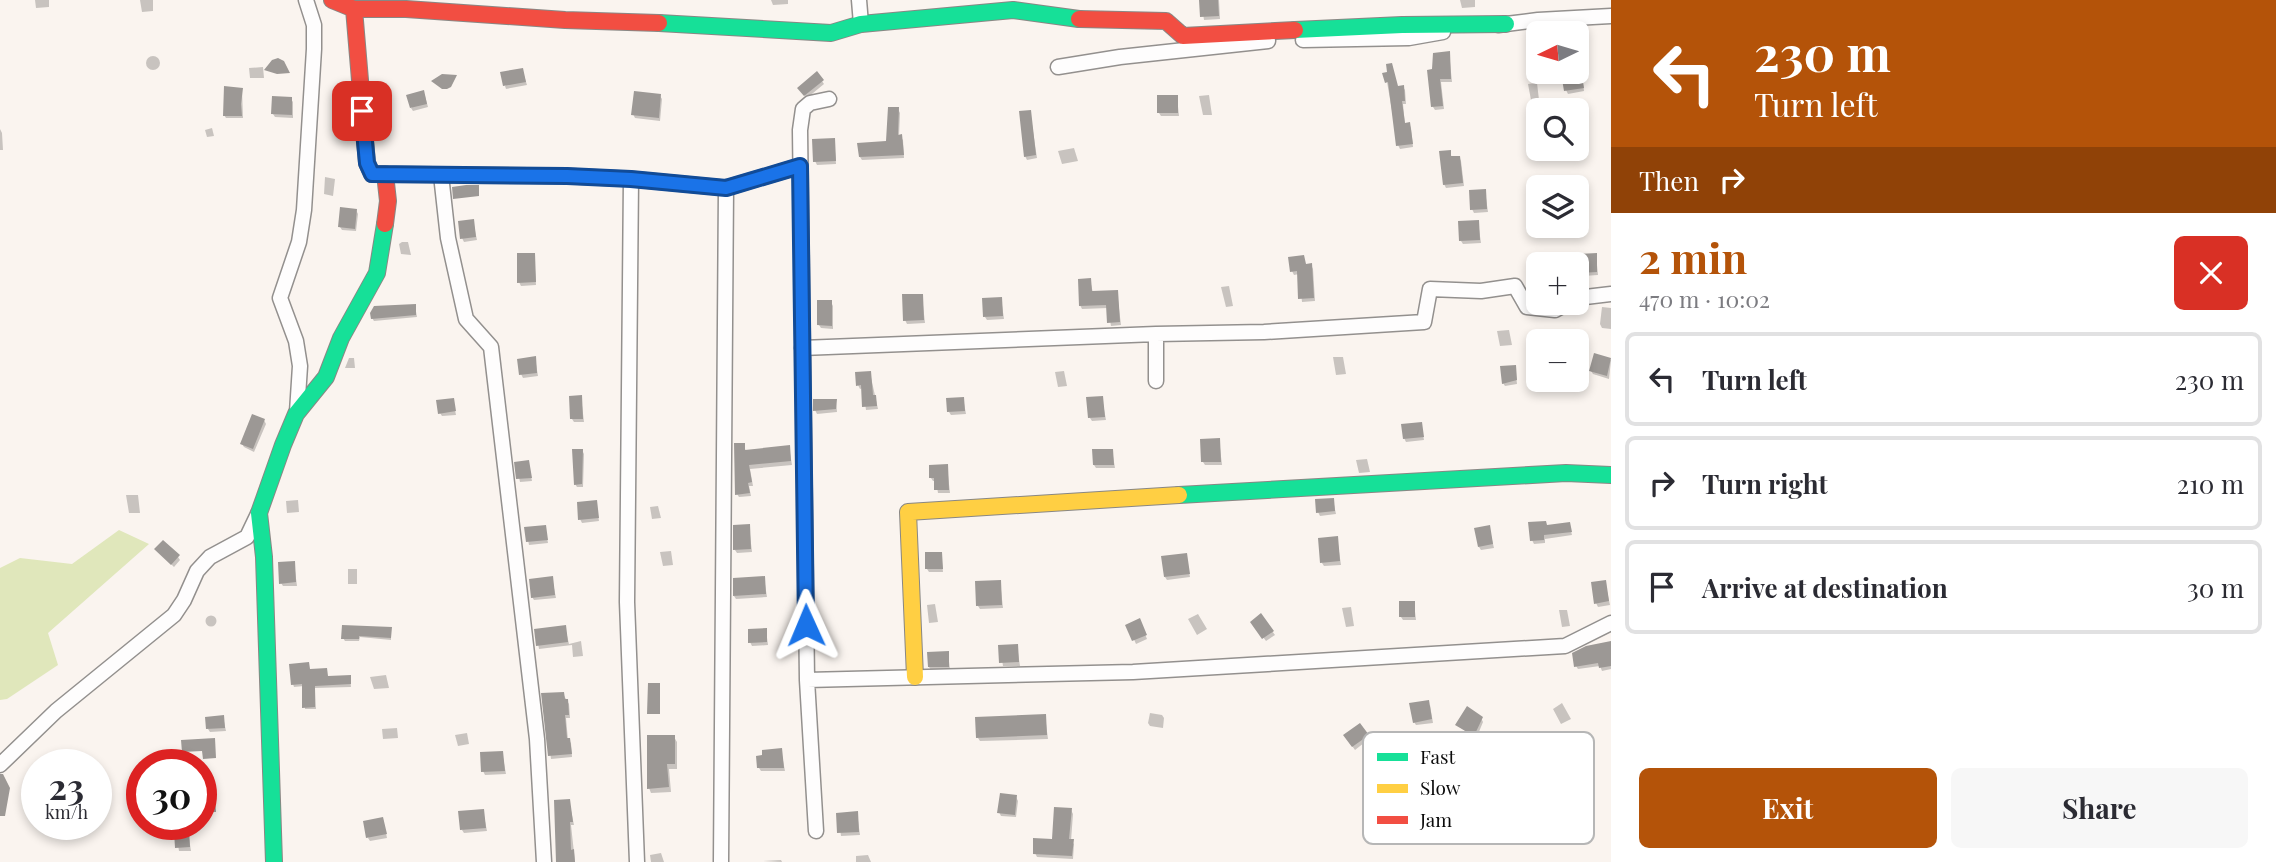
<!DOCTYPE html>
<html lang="en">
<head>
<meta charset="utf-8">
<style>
	:root { --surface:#fff; --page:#f7f7f7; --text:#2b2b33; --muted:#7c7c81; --line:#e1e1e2; --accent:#b45309 }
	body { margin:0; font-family:"Playfair Display",serif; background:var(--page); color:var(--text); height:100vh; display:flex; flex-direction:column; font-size:26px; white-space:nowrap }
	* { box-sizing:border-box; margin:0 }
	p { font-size:23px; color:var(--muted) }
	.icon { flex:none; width:38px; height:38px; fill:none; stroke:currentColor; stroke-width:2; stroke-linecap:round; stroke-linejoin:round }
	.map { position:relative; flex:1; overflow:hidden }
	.side { display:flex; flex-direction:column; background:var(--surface); width:665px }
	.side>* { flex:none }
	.banner { background:#b45309; color:#fff; overflow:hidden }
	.needle { width:46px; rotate:265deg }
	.buttons { position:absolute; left:1526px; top:21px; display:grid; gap:14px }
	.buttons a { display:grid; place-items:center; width:63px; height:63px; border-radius:10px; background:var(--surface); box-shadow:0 4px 10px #0003; font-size:35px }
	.speed { position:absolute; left:21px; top:749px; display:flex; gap:14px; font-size:35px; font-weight:700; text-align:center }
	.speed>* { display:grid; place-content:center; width:91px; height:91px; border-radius:50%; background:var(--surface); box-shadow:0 4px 10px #0003; line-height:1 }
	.speed small { font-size:18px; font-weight:400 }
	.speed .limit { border:10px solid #d22; background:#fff; color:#111 }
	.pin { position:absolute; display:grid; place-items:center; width:60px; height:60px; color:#fff; margin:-30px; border-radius:14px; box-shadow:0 4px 10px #0006 }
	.me { position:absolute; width:77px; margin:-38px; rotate:359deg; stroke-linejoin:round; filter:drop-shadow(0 0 5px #0008) }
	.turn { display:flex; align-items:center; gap:24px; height:147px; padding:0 28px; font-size:32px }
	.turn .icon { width:91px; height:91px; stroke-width:2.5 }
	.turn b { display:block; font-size:49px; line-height:60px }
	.then { display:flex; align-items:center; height:66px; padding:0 28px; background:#0003; gap:14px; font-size:26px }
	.round { display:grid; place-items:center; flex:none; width:74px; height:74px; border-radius:10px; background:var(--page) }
	.head { display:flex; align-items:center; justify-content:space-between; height:119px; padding:0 28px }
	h1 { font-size:42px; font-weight:700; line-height:52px; color:var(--accent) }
	.button { display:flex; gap:14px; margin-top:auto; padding:14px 28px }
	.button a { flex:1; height:80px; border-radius:10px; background:var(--accent); color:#fff; font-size:28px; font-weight:700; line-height:80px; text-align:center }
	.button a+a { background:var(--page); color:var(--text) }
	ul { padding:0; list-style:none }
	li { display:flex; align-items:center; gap:21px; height:94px; margin:0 14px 10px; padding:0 14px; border:4px solid var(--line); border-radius:10px }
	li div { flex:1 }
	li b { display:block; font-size:26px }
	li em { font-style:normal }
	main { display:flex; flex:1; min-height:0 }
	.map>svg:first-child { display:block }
	.forest { fill:#e0e7bb }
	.shadow { fill:#0003 }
	.building { fill:#9c9895 }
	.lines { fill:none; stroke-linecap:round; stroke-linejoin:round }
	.street-casing { stroke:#93908e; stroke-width:17 }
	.fast-casing { stroke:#898784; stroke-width:18 }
	.slow-casing { stroke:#898784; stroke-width:18 }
	.jam-casing { stroke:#898784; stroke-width:18 }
	.street { stroke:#fefdfd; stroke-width:14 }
	.fast { stroke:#16e098; stroke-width:16 }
	.slow { stroke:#ffcf43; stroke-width:16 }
	.jam { stroke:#f24e42; stroke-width:16 }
	.route-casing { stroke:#114b97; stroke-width:18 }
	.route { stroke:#1a73e8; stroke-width:12 }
	.key { fill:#fff; stroke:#b6b6b6; stroke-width:2 }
	.key-label { font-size:19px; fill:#0b0b0b }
</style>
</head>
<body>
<main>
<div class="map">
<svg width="1611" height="862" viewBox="0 0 1611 862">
	<rect width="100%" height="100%" fill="#faf4ef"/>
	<path class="forest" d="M119,530L149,544L48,633L58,665L7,699L0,700V568L20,558L72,564Z"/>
	<path class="shadow" d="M35,0H49V7L36,8Z
		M140,0H153V11L142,12Z
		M771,0H793H788V4L773,5Z
		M1201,0H1219L1220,19L1204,20Z
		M1460,0H1475V7L1462,8Z
		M1449,52L1452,82H1441L1444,109L1435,110L1433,107V71Z
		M146 63a7 7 0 1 1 14 0a7 7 0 1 1-14 0Z
		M263,67L264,78H250L249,68Z
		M522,69L527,85L506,89L505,86Z
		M1389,73L1398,87H1403L1405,90L1406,104H1403L1405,125L1409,124L1411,128L1413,147L1400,149L1398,145L1387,82Z
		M1582,75L1584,91L1568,94L1566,90Z
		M822,81L824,84L807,98L801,91Z
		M1537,83L1539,100H1531L1528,84Z
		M242,90L243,118H226L224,115Z
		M388,94L392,114L380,115L378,112Z
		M1209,95L1212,115H1203L1199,96Z
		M425,96L428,107L413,111L411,108Z
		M660,96L662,99L660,121L635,118L633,114Z
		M1177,97L1179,116H1161L1159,113Z
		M291,99L293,102V118L275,117L273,114Z
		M898,109L900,113L899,136L903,140L904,158L862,160L860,157L888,142Z
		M1030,111L1037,158L1027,160L1025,156Z
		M212,128L214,136L207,137L205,130Z
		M0,129L2,133L3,150H0Z
		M834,139L836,164L817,165L815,161Z
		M1074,148L1078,161L1062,164L1058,151Z
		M1450,152L1452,158L1459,157L1461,161L1464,186L1446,188L1444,184Z
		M325,177L335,179L333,196L324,194Z
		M1485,191L1488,212L1474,213L1472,209Z
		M1585,209L1588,232H1579L1577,210Z
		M356,210L358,214L356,231L342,230L340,227Z
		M473,221L477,240L464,242L462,238Z
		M1478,222L1481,243L1463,244L1461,241Z
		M402,242H408L411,255L401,254L399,244Z
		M534,255L536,285L521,286L519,282Z
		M1596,255L1598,275L1583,276L1581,272Z
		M1303,257L1306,266L1311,265L1313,269L1315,301L1302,302L1299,274L1294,275L1292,271Z
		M1090,280L1093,293L1117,292L1121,325L1111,326L1108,308L1082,309L1080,305Z
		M1229,286L1233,306L1226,307L1221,287Z
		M922,296L925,323L907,324L905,320Z
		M1001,298L1004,319L987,320L985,317Z
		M831,302L833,306V329L821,328L819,325Z
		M415,306L417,317L374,321L372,318Z
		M1602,307L1611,308V329L1602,328L1600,324Z
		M1509,330L1512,345L1500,346L1497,331Z
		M1595,355L1611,360L1609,379L1593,374L1591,371Z
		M1333,357H1343L1346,374L1336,375Z
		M349,358H354L355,368H345Z
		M535,358L538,376L523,378L521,374Z
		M1515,367L1517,384L1505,386L1503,383Z
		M1064,371L1067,386L1058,387L1055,372Z
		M870,373L878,409L866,410L863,388L860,389L858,385Z
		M581,397L584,422H574L572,419Z
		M963,398L966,414L951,415L949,412Z
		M1102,398L1106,420L1092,421L1090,418Z
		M453,400L456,415L442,416L440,413Z
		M836,401L837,412L817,414L815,410Z
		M264,420L266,424L254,452L244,447L242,444Z
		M1421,424L1424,440L1406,442L1404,438Z
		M1219,439L1222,465H1205L1203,462Z
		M744,445L746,452L789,447L792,465L750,469L753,486H749L751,496L739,497L737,494Z
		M582,450L584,454L583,487H577L575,484Z
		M1112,450L1115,468H1096L1094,465Z
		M1367,459L1370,472L1359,473L1356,460Z
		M528,461L532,481L520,482L516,463Z
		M947,466L950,493H938L936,481H933L931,478Z
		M126,495H138L140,513H129Z
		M298,500L299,512L287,513L286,501Z
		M1333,500L1336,514L1320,516L1318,512Z
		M596,502L599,521L582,523L580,519Z
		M658,506L661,518L652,519L650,507Z
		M1569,523L1572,535L1545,539V543L1534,544L1532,540L1547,526Z
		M749,526L752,552L737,553L735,550Z
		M545,527L548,543L529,545L526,529Z
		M1489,527L1494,548L1481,550L1479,547Z
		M1337,538L1341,565L1324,566L1322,563Z
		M671,551L673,565L663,566L660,552Z
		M159,552L178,557L180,560L174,567Z
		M941,553L943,572H929L927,569Z
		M1186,555L1190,577L1167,580L1165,577Z
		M294,563L297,586H283L281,583Z
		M348,569H357V584H348Z
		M552,578L556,598L534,600L532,597Z
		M764,578L767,597L736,599L734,596Z
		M1000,581L1003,608L980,609L978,606Z
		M1605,582L1610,605L1598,607L1596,603Z
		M1414,603L1416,620H1403L1401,617Z
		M935,604L938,622L929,623L927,605Z
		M1351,607L1354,626L1346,627L1342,608Z
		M1559,610H1567L1570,626L1562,627Z
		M1198,614L1207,629L1197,635L1188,619Z
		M205.5 621a5.5 5.5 0 1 1 11 0a5.5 5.5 0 1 1-11 0Z
		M1261,616L1275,635L1266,641L1252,622Z
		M1141,624L1147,639L1136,644L1128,626Z
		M565,627L569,644L581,641L583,656L573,657L572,645L539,649L536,631Z
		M391,629V640L360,637L359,641H345L343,638Z
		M766,630L768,645L752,646L750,642Z
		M1610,643L1611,669L1602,671L1600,666L1578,669L1576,666Z
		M1017,646L1020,666H1003L1000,647Z
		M948,653L950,670H931L929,667Z
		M308,664L310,671L328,677H350L351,687L315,688L316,709H305L304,686L294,687L293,684Z
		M386,675L389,688L374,689L370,677Z
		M563,694L569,704L570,718H566L568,740L571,743L572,757L551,759L543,695Z
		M1562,703L1571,719L1561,724L1553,709Z
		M1430,705L1433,723L1416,725L1414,722Z
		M1150,713L1162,715L1164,718L1163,728L1150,726L1148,723Z
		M1045,716L1048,739L980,741L978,738Z
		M223,717L226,731L210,732L208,729Z
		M1481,718L1483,722L1476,739L1457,725Z
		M1360,725L1369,739L1355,750L1345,736Z
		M397,728L398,738L383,739L382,729Z
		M467,733L469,744L458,746L455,735Z
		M674,737L677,742V769H669L671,792L651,793L649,788Z
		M781,750L785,771H761L759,768L764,757Z
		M502,752L506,774L485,775L483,771Z
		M1016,797L1018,801L1016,817L1001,816L999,812Z
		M569,801L574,825H571L575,862H558Z
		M1071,810L1073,814L1071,841L1074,844L1073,859L1037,857L1035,853L1053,840Z
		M483,811L487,831L464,833L462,830Z
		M857,813L860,835L841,836L838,815Z
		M383,819L387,838L370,841L368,838Z
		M176,832H188L191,851H179Z
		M661,853L664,862H651L650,855Z
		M868,855L871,862H856V856Z
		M781,860L782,862L763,861Z"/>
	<path class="building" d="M1199,0H1218L1219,16L1200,17Z
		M1450,51L1451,79H1440L1443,106L1431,107L1427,70L1432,69L1433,53Z
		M278,58L284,61L290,73L277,74L264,70L272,60Z
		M1392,63L1398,86L1404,85L1405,101H1402L1405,123L1410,122L1413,144L1396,146L1388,82L1385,83L1382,73L1387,72L1386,64Z
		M523,68L526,82L503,86L500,72Z
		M1577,70H1581L1584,88L1564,91L1561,73Z
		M817,71L824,80L804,96L797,88Z
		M442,74L457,75L451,87L447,89H442L431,81Z
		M224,86L243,88L241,104L242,116H223Z
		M424,90L427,104L410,108L406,95Z
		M634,91L661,94L659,118L631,115Z
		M389,92L391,110L376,112L374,94Z
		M1157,95H1178V113H1157Z
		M272,96L292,97V115L271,114Z
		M888,107H899L898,135L902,134L904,155L859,157L857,143L886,141Z
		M1031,110L1036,155L1024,157L1019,111Z
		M835,138L836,161L813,162L812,139Z
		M1451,150V156H1460L1463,183L1443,185L1439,151Z
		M466,185H479V196L453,199L452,187Z
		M1486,189L1487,209L1470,210L1469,190Z
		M340,207L357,209L355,229L338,227Z
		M474,219L476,237L460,239L458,221Z
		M1479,220L1480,240L1459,241L1458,221Z
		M517,253H535L536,282L517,283Z
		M1597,253V272L1579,273L1578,254Z
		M1304,255L1306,264L1312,263L1314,298L1298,299L1297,271L1290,272L1288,257Z
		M1091,278L1092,291L1118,290L1120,322L1107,323L1106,305L1079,306L1078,279Z
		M902,294H923L924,320L903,321Z
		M1002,297L1003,316L983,317L982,298Z
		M817,300H832V326L817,325Z
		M416,304V315L371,319L370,313L374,306Z
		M1594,353L1611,358L1607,376L1589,371Z
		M536,356L537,373L519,375L517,359Z
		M1516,365L1517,380L1502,384L1500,366Z
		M871,371L873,395H876L877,406L862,407L861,385L856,386L855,372Z
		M582,395L583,419H570L569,396Z
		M1103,396L1105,417L1088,418L1086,397Z
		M964,397L965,411L947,412L946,398Z
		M454,398L456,411L438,414L436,400Z
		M813,399H837L836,409L813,411Z
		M252,414L265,419L253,449L240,444Z
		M1422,422L1424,437L1403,439L1401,424Z
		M1220,438L1221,462H1201L1200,439Z
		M734,443H745V450L790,445L791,461L749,465L752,482L748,483L750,493L735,495Z
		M572,449H583L582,484L574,485Z
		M1092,449H1113L1114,465H1093Z
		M529,460L532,478L516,479L514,462Z
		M948,464L949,490H934V478H929V465Z
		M1334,498L1335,511L1316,513L1315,499Z
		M597,500L599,518L578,520L577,502Z
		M1546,521L1547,525L1570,522L1572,532L1544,535V540L1530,541L1528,522Z
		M750,524L751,549L733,550V525Z
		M546,525L548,540L526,542L524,527Z
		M1490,525L1493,544L1478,547L1474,528Z
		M1338,536L1340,561L1320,563L1318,538Z
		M163,540L180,555L171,565L154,549Z
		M925,552H942L943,569H925Z
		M1187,553L1190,574L1164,577L1161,556Z
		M295,561L296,582L279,584L278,562Z
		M553,576L555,595L531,598L529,579Z
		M765,576L766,594L733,596V578Z
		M1001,580L1002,605L976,606L975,581Z
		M1606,580L1609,601L1594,604L1591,582Z
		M1399,601H1415V617H1399Z
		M1261,613L1274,631L1262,639L1250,622Z
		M1140,618L1147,635L1132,641L1125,625Z
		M342,625L392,627L391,638L359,636V639H341Z
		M566,625L568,642L536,646L534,629Z
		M767,628V642L748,643V629Z
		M1611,641V666L1599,668L1598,663L1574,667L1572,653L1586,646Z
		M1018,644L1019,662L999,663L998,645Z
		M949,651V667H928L927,652Z
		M309,662L310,669L327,668L328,676L351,675V684L315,686V707L302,708V684L291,685L289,664Z
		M648,683H660V714H647Z
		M564,692L565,699H568L569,715H565L567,738H570L572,754L548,756L541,693Z
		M1429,700L1432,719L1413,723L1409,703Z
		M1467,706L1483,717L1474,736L1455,725Z
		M1046,714L1047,735L976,738L975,717Z
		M224,715L225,728L206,729L205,717Z
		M1360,723L1369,735L1352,747L1343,735Z
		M647,735H675V764H667L669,787L647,789Z
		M215,738L216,758L203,759L202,751L182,752L181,740Z
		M782,748L784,768H757L756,756L762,755V750Z
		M503,751L505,771L481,772L480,752Z
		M0,774H3L10,788L5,816H0Z
		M212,777V799L215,798L216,812H201V778Z
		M1000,793L1017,795L1015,815L997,813Z
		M570,799L573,822H570L571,850L574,849L575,862H556L554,800Z
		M1054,807L1072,808L1069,839H1074L1072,856L1033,854V838L1052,839Z
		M484,809L486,828L460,830L458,811Z
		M858,811L859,832L837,833L836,813Z
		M383,817L387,834L366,838L363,821Z
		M189,830L190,847L175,848L174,831Z"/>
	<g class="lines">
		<defs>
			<path id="street" d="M859,0L861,24
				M1498,25L1538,20L1611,16
				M1303,40L1409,38L1443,32
				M1058,67L1120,57L1268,41
				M385,174L567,176L631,179L726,188L800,166
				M441,175L448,238L466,319L491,347L537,739L544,862
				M631,179L627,602L637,862
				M1577,298L1611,294
				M1156,334L1264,332L1424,322L1430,289L1481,291L1515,286L1527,307L1555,310L1568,303
				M802,348L1156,334V381
				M297,412L300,366L296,341L280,298L299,242L304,210L314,49V25L306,0
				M807,680L1133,672L1565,646L1611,623
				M0,765L56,711L174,615L184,600L197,571L210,557L247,537L258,514
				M816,831L807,680L800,130L803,109L810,103L829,99
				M721,862L726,188"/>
			<path id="fast" d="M659,23L831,33L861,24L1013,10L1079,19
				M1295,30L1402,25L1506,24
				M1179,495L1566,473L1611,475
				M274,862L264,557L259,513L283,445L296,414L326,377L341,338L377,273L385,224"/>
			<path id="slow" d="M915,677L908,512L1179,495"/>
			<path id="jam" d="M332,0L354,9H406L565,20L659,23
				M354,9L367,163L372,174H385L388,201L385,224
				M1079,19L1166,21L1183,36L1295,30"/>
		</defs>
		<use href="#street" class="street-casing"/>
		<use href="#fast" class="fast-casing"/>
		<use href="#slow" class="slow-casing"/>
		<use href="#jam" class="jam-casing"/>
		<use href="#street" class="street"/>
		<use href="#fast" class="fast"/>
		<use href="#slow" class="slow"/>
		<use href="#jam" class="jam"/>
	</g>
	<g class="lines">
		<defs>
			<path id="route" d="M362,111L367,163L372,174L567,176L631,179L726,188L800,166L806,625"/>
		</defs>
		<use href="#route" class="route-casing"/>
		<use href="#route" class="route"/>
	</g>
	<rect x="1363" y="732" width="231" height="112" rx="10" class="key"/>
	<rect x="1377" y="753" width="31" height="8" fill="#16e098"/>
	<rect x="1377" y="784" width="31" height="9" fill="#ffcf43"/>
	<rect x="1377" y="816" width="31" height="8" fill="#f24e42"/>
	<g class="key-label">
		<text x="1420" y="764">Fast</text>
		<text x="1420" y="795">Slow</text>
		<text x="1420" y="827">Jam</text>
	</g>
</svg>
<div class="buttons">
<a><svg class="needle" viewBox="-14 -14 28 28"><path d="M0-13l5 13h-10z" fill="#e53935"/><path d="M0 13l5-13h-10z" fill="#7c7c81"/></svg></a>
<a><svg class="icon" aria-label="search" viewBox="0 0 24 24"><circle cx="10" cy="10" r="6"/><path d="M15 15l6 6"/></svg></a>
<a><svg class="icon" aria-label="layers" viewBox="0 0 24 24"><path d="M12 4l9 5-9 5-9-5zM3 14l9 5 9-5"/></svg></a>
<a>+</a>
<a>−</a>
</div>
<div class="speed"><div>23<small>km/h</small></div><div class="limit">30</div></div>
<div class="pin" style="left:362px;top:111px;background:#d93025"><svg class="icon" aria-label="arrive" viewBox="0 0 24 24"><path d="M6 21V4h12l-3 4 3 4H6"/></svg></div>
<svg class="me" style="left:806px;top:625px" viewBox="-20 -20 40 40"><path d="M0-17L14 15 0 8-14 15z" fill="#1a73e8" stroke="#fff" stroke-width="4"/></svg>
</div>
<section class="side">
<div class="banner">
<div class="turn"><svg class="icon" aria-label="left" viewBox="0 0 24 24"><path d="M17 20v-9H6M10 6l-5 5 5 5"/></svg><div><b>230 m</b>Turn left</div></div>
<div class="then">Then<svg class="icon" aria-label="right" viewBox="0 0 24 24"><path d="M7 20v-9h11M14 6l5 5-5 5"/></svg></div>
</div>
<div class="head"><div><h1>2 min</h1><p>470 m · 10:02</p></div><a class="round" style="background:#d93025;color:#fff"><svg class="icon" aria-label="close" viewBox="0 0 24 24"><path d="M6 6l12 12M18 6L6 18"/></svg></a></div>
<ul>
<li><svg class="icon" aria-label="left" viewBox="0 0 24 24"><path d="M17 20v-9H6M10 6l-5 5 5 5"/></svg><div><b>Turn left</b></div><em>230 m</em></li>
<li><svg class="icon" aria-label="right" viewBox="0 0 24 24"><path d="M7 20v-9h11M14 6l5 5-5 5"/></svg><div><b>Turn right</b></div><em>210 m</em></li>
<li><svg class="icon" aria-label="arrive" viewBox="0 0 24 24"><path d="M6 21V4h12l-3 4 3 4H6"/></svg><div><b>Arrive at destination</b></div><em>30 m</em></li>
</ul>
<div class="button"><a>Exit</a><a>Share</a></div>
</section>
</main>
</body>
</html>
